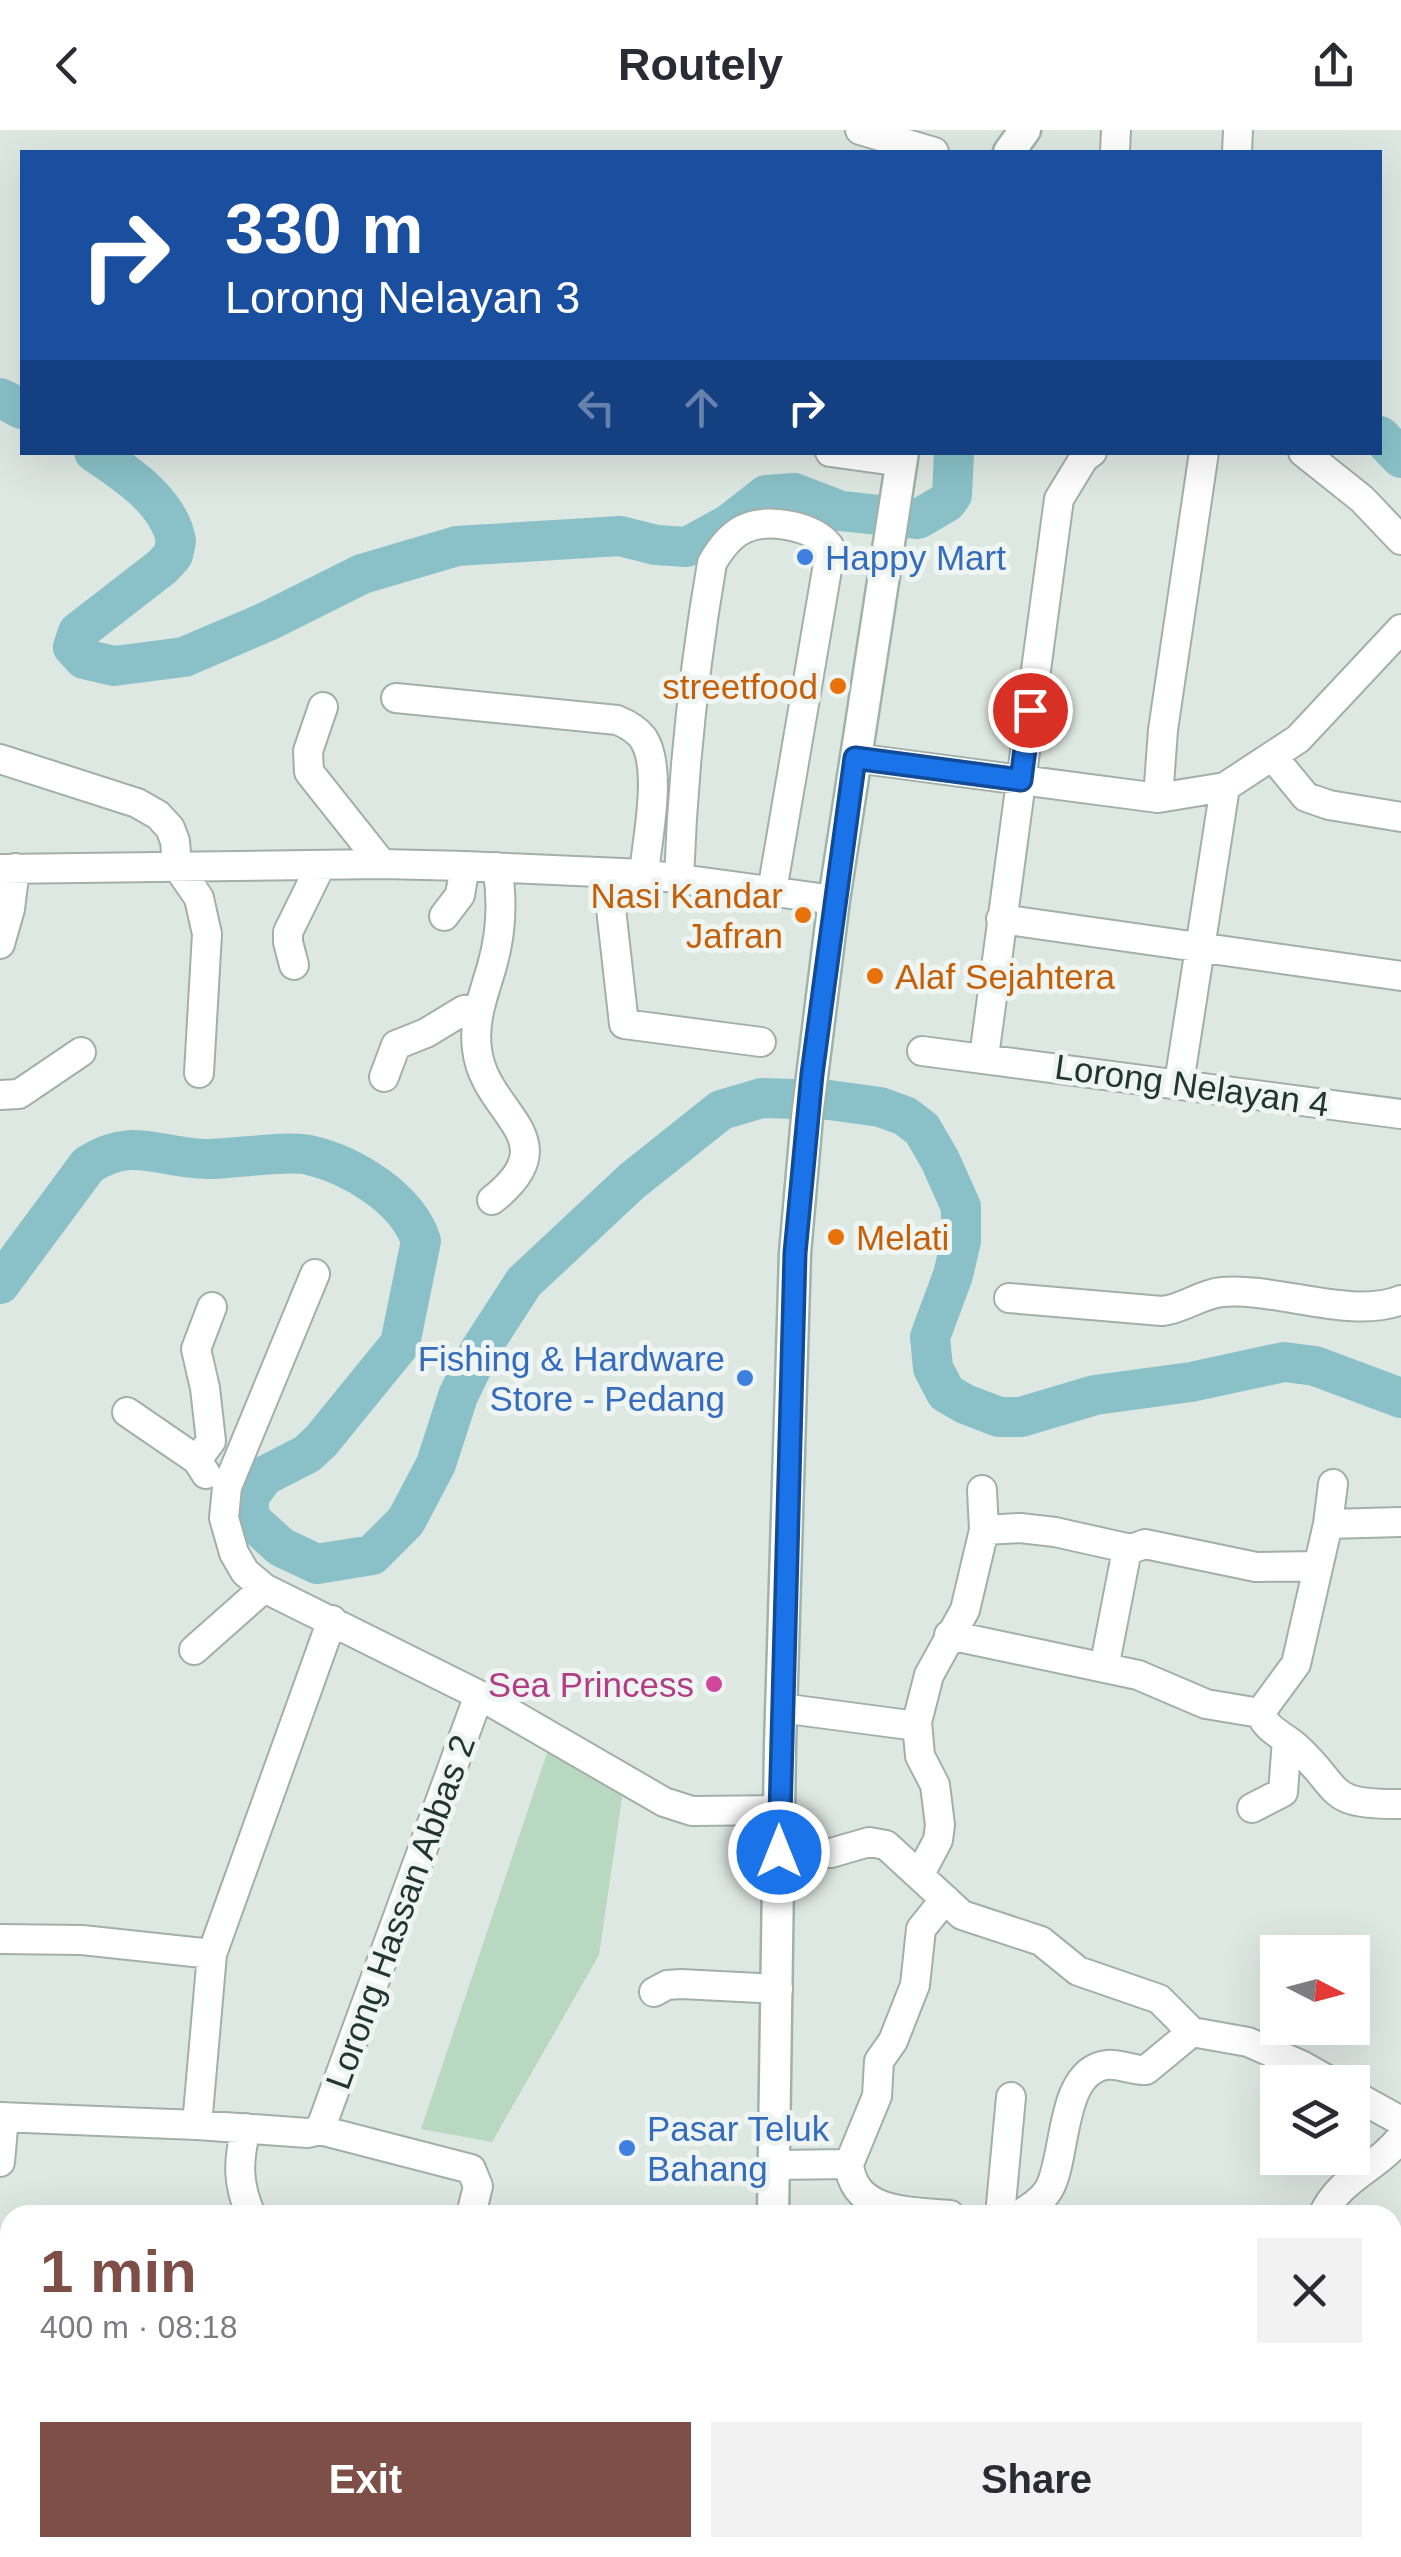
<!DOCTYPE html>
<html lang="en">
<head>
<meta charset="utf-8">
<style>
	:root { --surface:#fff; --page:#f2f2f3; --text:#2b2b33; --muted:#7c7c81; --accent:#7e4f47 }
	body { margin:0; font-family:Arial,sans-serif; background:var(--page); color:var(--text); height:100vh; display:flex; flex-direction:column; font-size:38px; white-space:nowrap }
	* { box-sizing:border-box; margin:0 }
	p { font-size:32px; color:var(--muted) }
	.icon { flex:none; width:55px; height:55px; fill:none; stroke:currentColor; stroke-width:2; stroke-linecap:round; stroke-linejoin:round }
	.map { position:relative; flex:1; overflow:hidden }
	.details { position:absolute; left:0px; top:2075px; width:1402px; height:352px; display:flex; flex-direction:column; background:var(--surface); border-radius:30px 30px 0 0; box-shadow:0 10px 40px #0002 }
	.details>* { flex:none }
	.guide { position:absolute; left:20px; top:20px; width:1362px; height:305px; border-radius:0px; box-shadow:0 10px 40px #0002; background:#1a4fa0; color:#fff; overflow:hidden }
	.needle { width:65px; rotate:96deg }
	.controls { position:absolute; left:1260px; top:1805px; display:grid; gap:20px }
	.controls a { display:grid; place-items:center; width:110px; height:110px; border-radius:0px; background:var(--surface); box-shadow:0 10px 40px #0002; font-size:50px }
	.pin { position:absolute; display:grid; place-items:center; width:85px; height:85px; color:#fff; margin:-42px; border:5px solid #fff; border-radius:50%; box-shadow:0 2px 10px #0007 }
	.me { position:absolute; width:110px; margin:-55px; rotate:0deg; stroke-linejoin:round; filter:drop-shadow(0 0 8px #0008) }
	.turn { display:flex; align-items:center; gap:35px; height:210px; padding:0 40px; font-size:45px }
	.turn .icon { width:130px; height:130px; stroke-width:2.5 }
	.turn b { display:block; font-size:70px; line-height:85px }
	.lanes { display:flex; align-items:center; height:95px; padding:0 40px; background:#0003; justify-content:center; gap:50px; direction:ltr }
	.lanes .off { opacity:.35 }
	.round { display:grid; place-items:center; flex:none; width:105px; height:105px; border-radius:0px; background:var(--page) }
	.summary { display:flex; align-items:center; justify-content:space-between; height:170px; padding:0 40px }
	h1 { font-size:60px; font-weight:700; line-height:75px; color:var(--accent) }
	.primary-button { display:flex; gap:20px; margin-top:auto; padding:20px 40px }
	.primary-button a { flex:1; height:115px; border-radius:0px; background:var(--accent); color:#fff; font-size:40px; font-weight:700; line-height:115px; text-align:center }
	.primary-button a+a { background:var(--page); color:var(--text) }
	header { display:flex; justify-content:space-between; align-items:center; height:130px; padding:0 40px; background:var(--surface); font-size:45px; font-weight:700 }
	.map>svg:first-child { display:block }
	.green { fill:#b9d8c0 }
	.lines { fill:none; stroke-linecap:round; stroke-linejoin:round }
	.river { stroke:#8ac1c9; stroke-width:40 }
	.street-casing { stroke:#a2afaa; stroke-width:32 }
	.secondary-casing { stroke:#9fb3ab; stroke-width:35 }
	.street { stroke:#fff; stroke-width:28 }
	.secondary { stroke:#fff; stroke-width:30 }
	.route-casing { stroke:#114b97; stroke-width:25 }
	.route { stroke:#1a73e8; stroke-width:18 }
	.shop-dot { fill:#3f7fe0; stroke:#eef5f2; stroke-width:4 }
	.food-dot { fill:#e8710a; stroke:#eef5f2; stroke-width:4 }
	.hotel-dot { fill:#d1479c; stroke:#eef5f2; stroke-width:4 }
	.labels { text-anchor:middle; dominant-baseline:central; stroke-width:10; stroke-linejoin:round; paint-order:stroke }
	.shop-label { font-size:35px; fill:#366cbe; stroke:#eef5f2; text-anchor:start }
	.food-label { font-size:35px; fill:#c56008; stroke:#eef5f2; text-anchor:end }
	.street-label { font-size:35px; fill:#213630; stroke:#eef5f2 }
	.hotel-label { font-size:35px; fill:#b23c85; stroke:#eef5f2; text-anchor:end }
</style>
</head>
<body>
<header><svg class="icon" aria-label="back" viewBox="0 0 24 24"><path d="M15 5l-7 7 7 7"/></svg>Routely<svg class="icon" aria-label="share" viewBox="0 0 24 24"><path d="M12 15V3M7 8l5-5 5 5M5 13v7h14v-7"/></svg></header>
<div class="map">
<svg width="1401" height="2427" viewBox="0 0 1401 2427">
	<rect width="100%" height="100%" fill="#dee8e3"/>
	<path class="green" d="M549,1617L623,1661L599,1825L492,2012L421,1999Z"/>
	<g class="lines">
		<path class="river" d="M0,268L22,279
			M1380,306L1401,328
			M94,322C125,343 169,371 176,411L173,425L162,437L78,502L73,517L84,529L114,536L184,527L268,491L362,444L457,416L620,406L656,415L687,417L729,394L766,365L794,363L841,381L918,389L947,372L952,365L954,322
			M0,1154L88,1035C134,1005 159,1029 208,1029C233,1029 288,1020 309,1025C352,1035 407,1068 421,1111L400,1214L321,1311L307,1324L264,1346L248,1368L250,1389L281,1417L317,1434L372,1425L406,1391L436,1334L458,1266L480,1220L524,1152L632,1051L721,980L762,968L829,970L880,977L905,986L922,999L940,1030L961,1077V1111L953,1145L930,1207L933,1238L946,1263L965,1274L999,1287H1021L1095,1265L1191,1252L1284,1232L1315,1236L1401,1268"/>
		<defs>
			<path id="street" d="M860,0L934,22
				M1115,22L1116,0
				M1237,22L1238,0
				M830,322L902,332
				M1303,322L1362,369L1401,410
				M396,568L617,590C627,594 636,599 643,608C663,638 647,709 644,744
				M323,577L308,621L309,642L382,734
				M1273,627L1306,667L1329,675L1401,687
				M855,628L1158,668L1225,657L1298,609L1401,499
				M0,629L137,673L158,685L170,698L175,711L177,736L199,768L207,804L199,943
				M1158,668L1163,600L1204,322
				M0,739L382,734L465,736L644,744L834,770
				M607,743L624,894L761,912
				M679,748C683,641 694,538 712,433C720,419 731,404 746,398C770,388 813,396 829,416V428L772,761
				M444,786L460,765L465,736
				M1001,789L1401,846
				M0,814L10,779L15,738
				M294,835L288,812V802L321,735
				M922,921L1401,984
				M984,927L1059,369L1084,328L1092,322
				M384,947L396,915L426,903L464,880L479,878
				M1179,953L1225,657
				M0,965L19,964L81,922
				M492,1070C571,1008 484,985 477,919C473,889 484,864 492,836C501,804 503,770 497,737
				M315,1144L227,1357L224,1388L234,1423L245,1442L264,1458L479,1565L664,1672L692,1681L779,1680
				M1009,1168L1162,1181C1184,1179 1200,1164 1222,1162C1276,1157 1352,1190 1401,1170
				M127,1282L197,1330L206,1344
				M197,1330L211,1311L205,1258L196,1219L212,1177
				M1328,1394L1401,1392
				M984,1400L1020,1398L1055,1402L1131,1419L1145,1414L1256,1437L1318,1436
				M949,1505L1138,1545L1206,1574L1260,1583C1268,1601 1281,1604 1295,1616C1344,1660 1323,1675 1401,1674
				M194,1520L264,1458
				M1104,1538L1126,1425L1131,1419
				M781,1578L909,1595L917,1592
				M1260,1583L1296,1534L1328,1394L1333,1354
				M1252,1678L1283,1662L1287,1610
				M779,1722L831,1723L869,1712L886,1715L962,1785L1041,1811L1078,1841L1159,1869L1192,1902L1248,1912L1301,1935L1331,1952
				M920,1744L938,1710L940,1695L935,1655L920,1626L917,1592L929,1545L965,1480L984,1400L982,1360
				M0,1809L82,1810L212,1824
				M654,1862L667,1855L681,1854L778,1859
				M1352,1964L1401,1991
				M0,1987L197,1995L308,2003L320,2000L471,2039L478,2056L471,2085
				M197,1995L212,1824L332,1490
				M246,1998C238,2031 237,2053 251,2085
				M320,2000L479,1565
				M0,2032L4,1987
				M849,2034L877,1966L879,1931L893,1911L915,1855L921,1799L945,1769
				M774,2035L849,2034C854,2085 912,2081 950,2085
				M1000,2085L1011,1967
				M1019,2085C1030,2078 1042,2071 1049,2059C1067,2028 1059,1942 1106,1935C1119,1933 1133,1941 1146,1940L1192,1902
				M1323,2085C1340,2047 1378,2038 1401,2007
				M0,2230L10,2231
				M930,2418L936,2427
				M385,2427L387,2418
				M891,2427L910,2418
				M1268,2427L1269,2418"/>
			<path id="secondary" d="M1009,22L1025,0
				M773,2085L780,1616L795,1123L807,987L834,770L903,322
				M776,2418V2427"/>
		</defs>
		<use href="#street" class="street-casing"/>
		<use href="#secondary" class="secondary-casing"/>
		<use href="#street" class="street"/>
		<use href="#secondary" class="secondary"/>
	</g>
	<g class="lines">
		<defs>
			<path id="route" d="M779,1722L795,1123L812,944L855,628L1021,650L1030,580"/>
		</defs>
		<use href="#route" class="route-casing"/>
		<use href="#route" class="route"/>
	</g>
	<g class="shop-dot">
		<circle cx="805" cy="427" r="10"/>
		<circle cx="745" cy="1248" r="10"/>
		<circle cx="627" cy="2018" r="10"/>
	</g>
	<g class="food-dot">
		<circle cx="838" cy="556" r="10"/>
		<circle cx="803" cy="785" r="10"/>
		<circle cx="875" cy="846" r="10"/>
		<circle cx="836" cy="1107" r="10"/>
	</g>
	<circle class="hotel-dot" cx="714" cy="1554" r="10"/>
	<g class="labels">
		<g class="shop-label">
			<text x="825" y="427">Happy Mart</text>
			<text x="725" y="1228" text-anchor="end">Fishing &amp; Hardware<tspan x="725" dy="40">Store - Pedang</tspan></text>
			<text x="647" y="1998">Pasar Teluk<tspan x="647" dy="40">Bahang</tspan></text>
		</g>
		<g class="food-label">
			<text x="818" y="556">streetfood</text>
			<text x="783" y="765">Nasi Kandar<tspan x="783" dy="40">Jafran</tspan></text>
			<text x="895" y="846" text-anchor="start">Alaf Sejahtera</text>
			<text x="856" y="1107" text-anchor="start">Melati</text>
		</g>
		<g class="street-label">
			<text transform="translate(1192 955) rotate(8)">Lorong Nelayan 4</text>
			<text transform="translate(400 1782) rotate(-70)">Lorong Hassan Abbas 2</text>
		</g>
		<g class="hotel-label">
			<text x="694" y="1554">Sea Princess</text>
		</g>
	</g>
</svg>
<div class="controls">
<a><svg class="needle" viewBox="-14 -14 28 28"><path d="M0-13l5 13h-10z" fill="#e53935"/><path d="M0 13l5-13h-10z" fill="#7c7c81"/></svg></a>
<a><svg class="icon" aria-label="layers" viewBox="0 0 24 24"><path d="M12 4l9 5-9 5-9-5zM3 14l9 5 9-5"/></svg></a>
</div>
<div class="pin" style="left:1030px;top:580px;background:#d93025"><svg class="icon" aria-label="arrive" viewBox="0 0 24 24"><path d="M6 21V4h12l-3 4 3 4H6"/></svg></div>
<svg class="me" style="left:779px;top:1722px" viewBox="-20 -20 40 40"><circle r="17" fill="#1a73e8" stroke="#fff" stroke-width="3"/><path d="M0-11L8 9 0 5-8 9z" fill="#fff"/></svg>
<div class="guide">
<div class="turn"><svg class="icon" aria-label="right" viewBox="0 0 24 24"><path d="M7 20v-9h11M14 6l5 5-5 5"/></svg><div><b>330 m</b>Lorong Nelayan 3</div></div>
<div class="lanes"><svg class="icon off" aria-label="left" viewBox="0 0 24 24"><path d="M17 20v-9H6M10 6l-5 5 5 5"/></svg><svg class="icon off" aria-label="ahead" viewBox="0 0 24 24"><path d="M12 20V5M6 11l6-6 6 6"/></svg><svg class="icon" aria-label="right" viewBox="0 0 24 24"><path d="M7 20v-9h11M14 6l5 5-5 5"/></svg></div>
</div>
<section class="details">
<div class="summary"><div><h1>1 min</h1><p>400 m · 08:18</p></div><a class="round"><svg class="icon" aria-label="close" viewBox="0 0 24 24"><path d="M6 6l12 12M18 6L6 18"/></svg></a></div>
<div class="primary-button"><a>Exit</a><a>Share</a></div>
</section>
</div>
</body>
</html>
